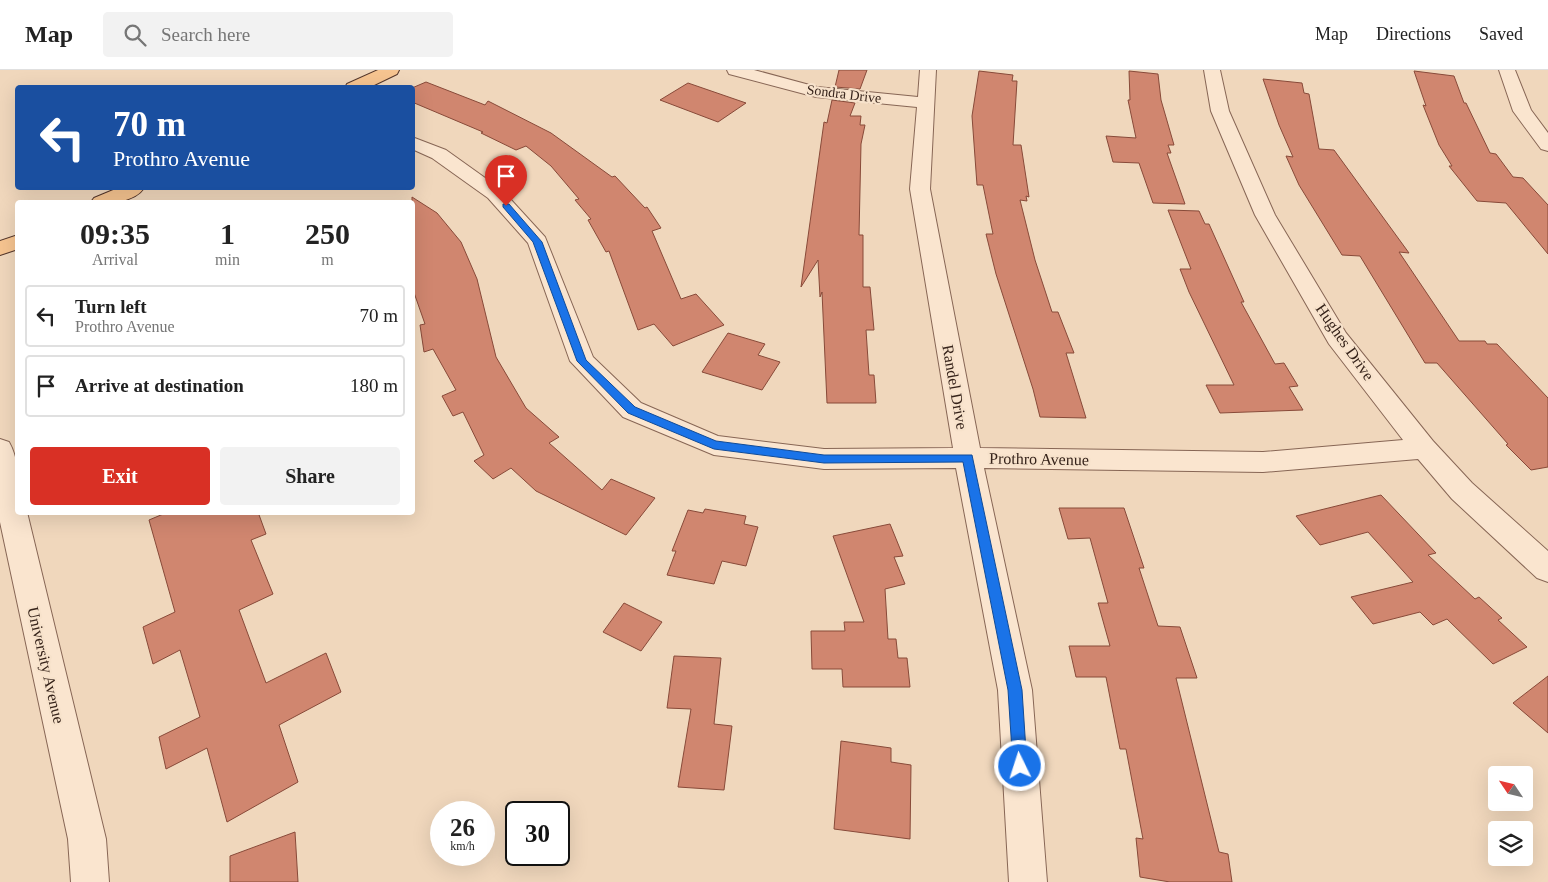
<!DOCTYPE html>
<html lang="en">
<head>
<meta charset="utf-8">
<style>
	:root { --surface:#fff; --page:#f2f2f2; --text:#222; --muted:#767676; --line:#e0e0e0; --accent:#d93025 }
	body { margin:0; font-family:"Times New Roman",serif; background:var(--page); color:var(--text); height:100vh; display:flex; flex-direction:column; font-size:19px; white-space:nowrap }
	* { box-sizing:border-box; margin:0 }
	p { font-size:16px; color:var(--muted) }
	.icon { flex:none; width:28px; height:28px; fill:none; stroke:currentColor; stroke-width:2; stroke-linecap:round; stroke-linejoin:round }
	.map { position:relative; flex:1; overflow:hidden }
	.side { position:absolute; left:15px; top:130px; width:400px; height:315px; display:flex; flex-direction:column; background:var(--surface); border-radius:5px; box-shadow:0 5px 20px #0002 }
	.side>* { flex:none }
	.banner { position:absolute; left:15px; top:15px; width:400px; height:105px; border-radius:5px; box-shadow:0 5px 20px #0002; background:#1a4fa0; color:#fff; overflow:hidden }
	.needle { width:32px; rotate:305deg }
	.buttons { position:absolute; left:1488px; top:696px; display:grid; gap:10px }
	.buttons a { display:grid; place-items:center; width:45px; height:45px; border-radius:5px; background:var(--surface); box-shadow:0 5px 20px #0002; font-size:25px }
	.speed { position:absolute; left:430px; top:731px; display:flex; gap:10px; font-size:25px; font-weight:700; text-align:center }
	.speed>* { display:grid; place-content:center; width:65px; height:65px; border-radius:50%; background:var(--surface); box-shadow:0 5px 20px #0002; line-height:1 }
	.speed small { font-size:12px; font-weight:400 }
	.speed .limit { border:2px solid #111; border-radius:8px; background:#fff; color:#111 }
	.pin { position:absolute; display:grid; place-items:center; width:42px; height:42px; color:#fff; margin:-51px -21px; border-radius:50% 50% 50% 0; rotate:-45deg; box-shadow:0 0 5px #0007 }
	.pin .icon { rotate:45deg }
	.me { position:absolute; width:55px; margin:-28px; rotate:356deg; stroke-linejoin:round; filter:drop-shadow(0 0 4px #0008) }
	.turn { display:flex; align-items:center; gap:18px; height:105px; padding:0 15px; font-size:22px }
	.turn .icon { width:65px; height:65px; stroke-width:2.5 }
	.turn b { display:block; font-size:35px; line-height:42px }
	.eta { display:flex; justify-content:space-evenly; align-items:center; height:85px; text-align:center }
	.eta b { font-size:30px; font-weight:600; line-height:35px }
	.action { display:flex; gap:10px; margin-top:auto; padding:10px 15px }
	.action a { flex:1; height:58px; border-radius:5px; background:var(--accent); color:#fff; font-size:20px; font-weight:600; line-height:58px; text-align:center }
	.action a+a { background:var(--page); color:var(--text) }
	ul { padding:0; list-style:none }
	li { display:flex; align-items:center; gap:15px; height:62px; margin:0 10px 8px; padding:0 5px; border:2px solid var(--line); border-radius:5px }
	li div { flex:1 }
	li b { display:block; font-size:19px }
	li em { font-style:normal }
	header { display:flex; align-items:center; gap:30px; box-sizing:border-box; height:70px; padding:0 25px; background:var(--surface); border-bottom:1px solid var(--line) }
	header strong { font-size:24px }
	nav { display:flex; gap:28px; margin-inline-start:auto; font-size:18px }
	.search { width:350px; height:45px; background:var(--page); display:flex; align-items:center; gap:12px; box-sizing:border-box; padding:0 18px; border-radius:5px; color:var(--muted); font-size:19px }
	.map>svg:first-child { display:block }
	.building { fill:#d0866f; stroke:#884a39 }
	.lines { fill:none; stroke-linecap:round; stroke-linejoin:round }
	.minor-casing { stroke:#876655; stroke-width:2 }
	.major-casing { stroke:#54362a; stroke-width:2 }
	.minor { fill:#fae5cf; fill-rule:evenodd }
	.major { fill:#f6c490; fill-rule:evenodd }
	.route { fill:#1a73e8; stroke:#114b97 }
	.labels { text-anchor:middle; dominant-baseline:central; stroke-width:4.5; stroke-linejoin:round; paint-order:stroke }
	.far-street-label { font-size:14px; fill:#36231a; stroke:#f7e2cb }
	.street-label { font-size:16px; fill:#36231a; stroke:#f7e2cb }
</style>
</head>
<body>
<header>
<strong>Map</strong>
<div class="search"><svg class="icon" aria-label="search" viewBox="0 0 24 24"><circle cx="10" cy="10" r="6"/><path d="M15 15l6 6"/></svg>Search here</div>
<nav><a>Map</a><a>Directions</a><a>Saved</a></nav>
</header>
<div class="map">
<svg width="1548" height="812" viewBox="0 0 1548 812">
	<rect width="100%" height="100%" fill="#f0d7bc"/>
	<path class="building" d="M839,0H867L860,19L835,17Z
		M979,1L1013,5L1012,11H1017L1013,75H1021L1029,127L1026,126L1027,131L1020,130L1035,190L1052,242H1058L1074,283H1066L1086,348L1040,347L1033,319L996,204L986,164H993L983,115H977L972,46Z
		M1129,1L1158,4L1161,30L1174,75H1168L1171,83H1167L1185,134L1153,133L1139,93L1113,92L1106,66L1136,68L1128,30H1130Z
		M1414,1L1454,6L1464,33H1466L1490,83L1496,84L1513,107L1523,108L1548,135V184L1506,133L1477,131L1449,96H1452L1439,75L1423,35L1426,36Z
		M1263,9L1302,13L1304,23L1309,24L1319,79L1334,80L1409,183L1399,182L1459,271H1485L1487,274H1497L1548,328V397L1531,400L1506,375L1508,374L1437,293H1425L1360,186L1342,185L1299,115L1286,86L1293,87L1279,55Z
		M426,12L485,35L488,31L551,63L612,107L615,106L645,138L647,137L661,158L652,161L681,229L696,224L724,255L673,276L654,254L638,260L609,181L606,182L588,150L591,149L575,130L579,129L551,96L526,76L516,80L481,63L483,62L412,32V18Z
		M688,13L746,33L718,52L660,30Z
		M832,30L855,33L850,46H861L860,55H865L861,74L859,165H863V217H870L874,260H866L869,305H874L876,333H827L822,222L820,227L818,190L801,217L824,52L827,53Z
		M412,127L437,143L461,172L477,209L496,287L526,338L559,367L549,373L602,420L611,409L655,428L626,465L536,421L511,398L493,409L474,391L484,385L463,342L453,346L442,326L456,320L433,279L424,282L420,255L425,254L412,217Z
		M1168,140L1199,141L1205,154H1209L1244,232H1241L1275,294L1284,293L1298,316L1289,317L1303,340L1220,343L1206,315H1234L1189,222L1180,199H1191Z
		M728,263L765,274L758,285L780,292L762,320L702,302Z
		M1381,425L1436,483L1428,485L1475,529L1479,527L1502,548L1498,550L1527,577L1493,594L1447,549L1433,555L1420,542L1373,554L1351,527L1413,512L1368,462L1320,475L1296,446Z
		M1059,438H1124L1144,498H1139L1158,556L1180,557L1197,608H1176L1219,782L1228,784L1232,812H1170L1140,807L1136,768L1143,769L1126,679H1120L1106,607H1076L1069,576H1110L1098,533H1108L1090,468L1068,469Z
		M705,439L746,446L744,454L758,457L746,496L722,491L714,514L667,505L676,481H672L688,440L703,443Z
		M168,442H258L266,464L251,470L273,524L239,540L266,613L326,583L341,622L279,655L298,712L227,752L207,678L166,699L159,667L200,647L180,580L153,594L143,557L175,542L149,450Z
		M890,454L903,486L894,487L905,514L885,519L888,569H896L898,588H907L910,617H843L842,599H812L811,561H845L844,552H864L833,466Z
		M624,533L662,552L641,581L603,562Z
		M674,586L721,588L714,654L732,656L724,720L678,717L691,639L667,638Z
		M1548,606V663L1513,633Z
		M841,671L891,678V692L911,695L910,769L834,759Z
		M295,762L298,812H230V786Z"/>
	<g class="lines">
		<defs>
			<path id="minor" d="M727,0H754L817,17L918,27L920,0H936L930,119L980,378L1263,382L1403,370L1329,274L1255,145L1211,41L1204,0H1220L1229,41L1275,145L1346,263L1433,371L1472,413L1548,481V512L1537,508L1452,429L1418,389L1263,402L984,398L1032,620L1047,812H1009L998,620L956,398L824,399L714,385L623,347L570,291L528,173L488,128L432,88L412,79V67L446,80L502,120L545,167L593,287L641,333L718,366L824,379L953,378L910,119L917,37L816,27L729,4Z
				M1499,0H1515L1531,40L1548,63V81L1541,79L1513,41Z
				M0,369L9,372C21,393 18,419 18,442H27L106,769L109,812H71L68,769L0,452Z"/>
			<path id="major" d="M378,0H399L397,4L368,18H345L347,14Z
				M118,118H144C134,133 107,134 91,132L94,128Z
				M18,165V179L0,185V171Z"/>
		</defs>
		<use href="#minor" class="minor-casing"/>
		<use href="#major" class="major-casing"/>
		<use href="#minor" class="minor"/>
		<use href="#major" class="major"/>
	</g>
	<path class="route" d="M503,134H509L542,172L586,290L635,337L716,371L824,385H972L1022,620L1027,696L1025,702L1020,704L1015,702L1013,696L1008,620L963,392L824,393L714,379L628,343L577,291L533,172L503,137Z"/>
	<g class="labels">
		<g class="far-street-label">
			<text transform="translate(844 24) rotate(7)">Sondra Drive</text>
		</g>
		<g class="street-label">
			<text transform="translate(1345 272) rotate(55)">Hughes Drive</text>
			<text transform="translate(955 317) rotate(80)">Randel Drive</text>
			<text transform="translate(1039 389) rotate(1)">Prothro Avenue</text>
			<text transform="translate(46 595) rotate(77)">University Avenue</text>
		</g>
	</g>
</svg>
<div class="buttons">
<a><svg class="needle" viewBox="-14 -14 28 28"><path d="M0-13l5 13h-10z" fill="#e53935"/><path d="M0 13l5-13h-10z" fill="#767676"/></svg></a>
<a><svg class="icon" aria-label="layers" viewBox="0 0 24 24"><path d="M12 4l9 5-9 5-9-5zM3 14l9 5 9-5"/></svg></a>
</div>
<div class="speed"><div>26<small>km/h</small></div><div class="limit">30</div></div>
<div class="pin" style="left:506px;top:136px;background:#d93025"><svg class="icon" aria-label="arrive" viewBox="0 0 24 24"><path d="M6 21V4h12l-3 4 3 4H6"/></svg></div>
<svg class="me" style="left:1020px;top:696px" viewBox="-20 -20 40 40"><circle r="17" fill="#1a73e8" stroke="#fff" stroke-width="3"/><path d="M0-11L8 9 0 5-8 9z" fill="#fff"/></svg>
<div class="banner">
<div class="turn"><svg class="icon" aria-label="left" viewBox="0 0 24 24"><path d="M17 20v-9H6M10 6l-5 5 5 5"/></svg><div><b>70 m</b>Prothro Avenue</div></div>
</div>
<section class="side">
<div class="eta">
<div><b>09:35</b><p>Arrival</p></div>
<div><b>1</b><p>min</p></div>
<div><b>250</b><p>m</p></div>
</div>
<ul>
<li><svg class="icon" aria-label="left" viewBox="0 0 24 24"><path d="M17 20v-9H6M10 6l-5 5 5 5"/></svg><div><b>Turn left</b><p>Prothro Avenue</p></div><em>70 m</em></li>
<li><svg class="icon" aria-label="arrive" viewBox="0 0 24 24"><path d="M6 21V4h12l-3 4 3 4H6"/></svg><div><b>Arrive at destination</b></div><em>180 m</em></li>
</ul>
<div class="action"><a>Exit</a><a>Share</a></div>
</section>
</div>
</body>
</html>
